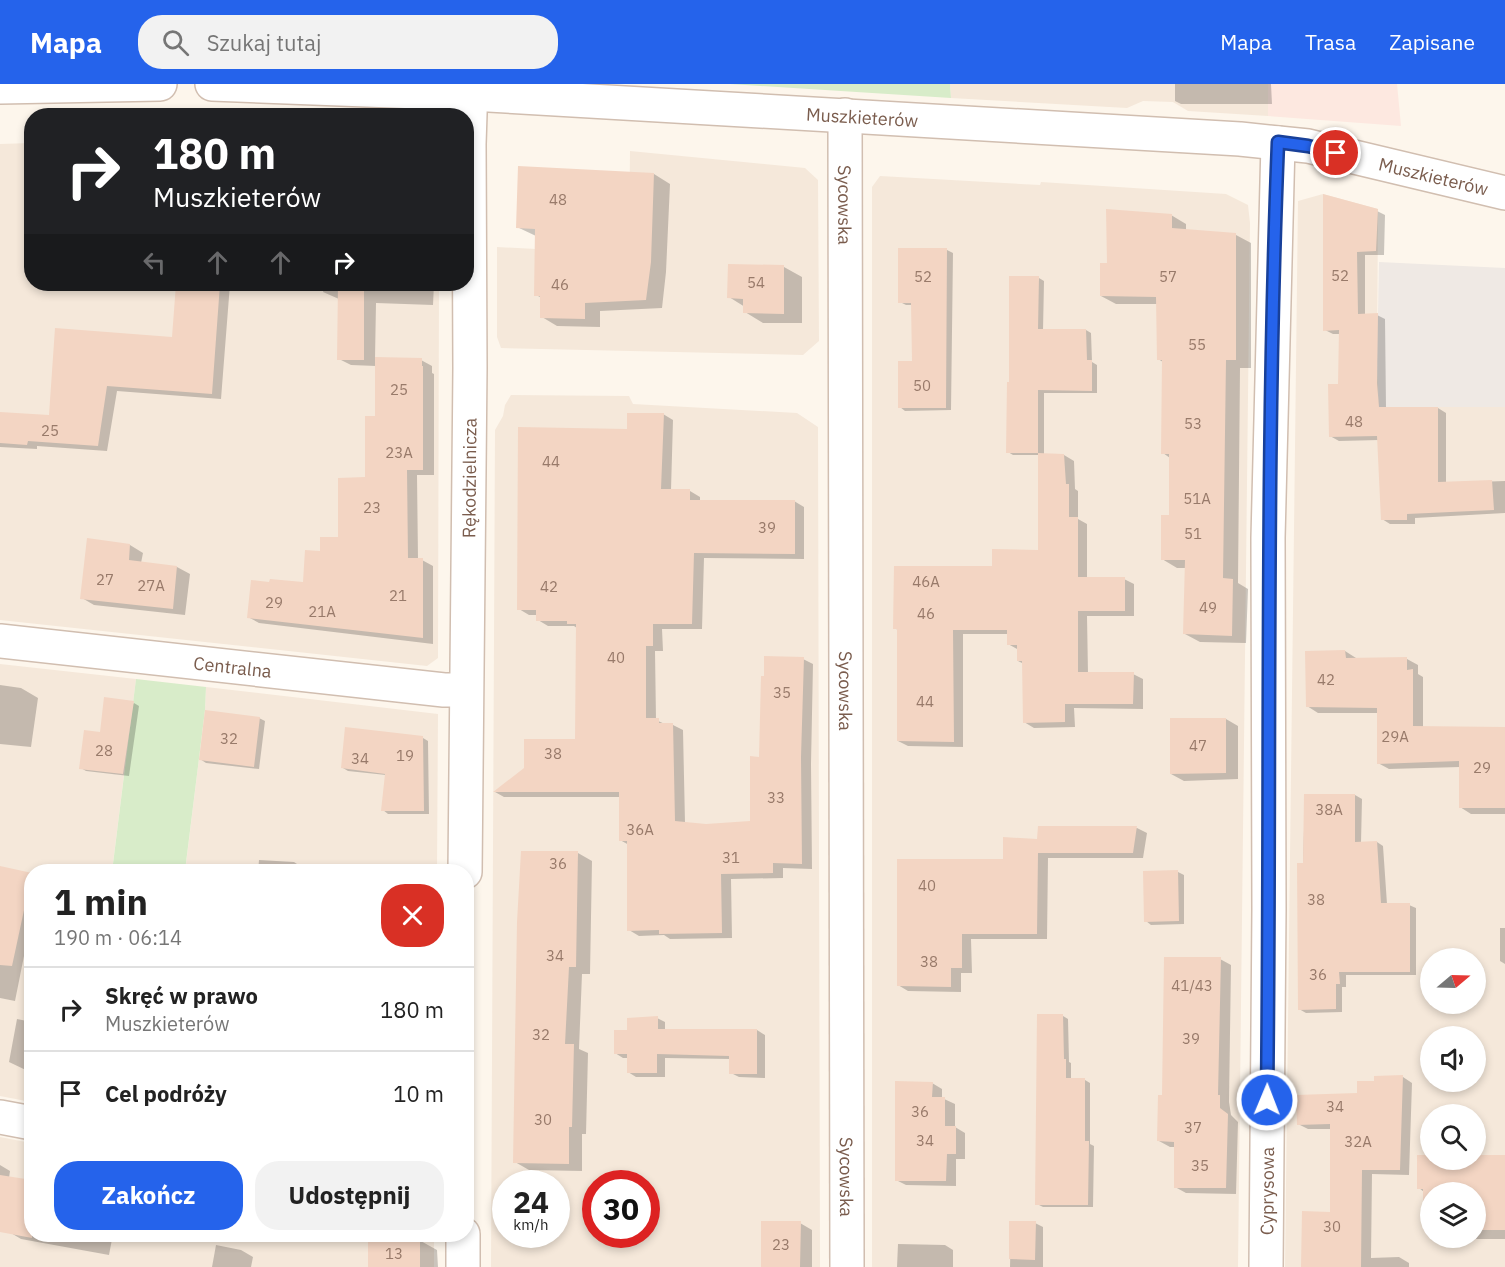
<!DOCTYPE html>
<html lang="pl">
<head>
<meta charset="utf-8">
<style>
	:root { --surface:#fff; --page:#f2f2f2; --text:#222; --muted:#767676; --line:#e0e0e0; --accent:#2563eb }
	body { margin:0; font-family:"IBM Plex Sans",sans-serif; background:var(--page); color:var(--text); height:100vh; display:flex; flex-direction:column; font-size:22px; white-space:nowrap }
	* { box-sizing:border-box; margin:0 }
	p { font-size:20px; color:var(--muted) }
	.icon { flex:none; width:33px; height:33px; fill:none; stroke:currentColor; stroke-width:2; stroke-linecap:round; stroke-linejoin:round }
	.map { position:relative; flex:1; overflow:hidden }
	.side { position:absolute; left:24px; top:780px; width:450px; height:378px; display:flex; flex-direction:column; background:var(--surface); border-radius:24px; box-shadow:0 3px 9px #0003 }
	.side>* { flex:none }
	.hud { position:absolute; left:24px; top:24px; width:450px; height:183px; border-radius:24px; box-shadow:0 3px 9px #0003; background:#202124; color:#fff; overflow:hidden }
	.needle { width:39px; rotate:71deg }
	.buttons { position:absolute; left:1420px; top:864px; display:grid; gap:12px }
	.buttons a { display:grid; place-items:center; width:66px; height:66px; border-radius:50%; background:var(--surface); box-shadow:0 3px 9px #0003; font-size:30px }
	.speed { position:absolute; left:492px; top:1086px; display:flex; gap:12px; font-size:30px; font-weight:700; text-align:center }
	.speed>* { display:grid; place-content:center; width:78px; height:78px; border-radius:50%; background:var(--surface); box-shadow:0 3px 9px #0003; line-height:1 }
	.speed small { font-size:15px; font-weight:400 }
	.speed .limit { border:9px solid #d22; background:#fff; color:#111 }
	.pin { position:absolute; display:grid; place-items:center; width:51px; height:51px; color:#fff; margin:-26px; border:3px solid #fff; border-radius:50%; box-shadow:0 2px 6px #0007 }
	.me { position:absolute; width:66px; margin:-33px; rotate:1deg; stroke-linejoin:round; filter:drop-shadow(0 0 4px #0008) }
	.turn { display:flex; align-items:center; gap:21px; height:126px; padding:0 30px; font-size:27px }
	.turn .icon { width:78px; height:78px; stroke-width:2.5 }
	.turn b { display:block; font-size:42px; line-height:51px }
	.lanes { display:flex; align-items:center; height:57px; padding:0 30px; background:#0003; justify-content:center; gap:30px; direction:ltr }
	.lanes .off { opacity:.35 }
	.round { display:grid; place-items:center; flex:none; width:63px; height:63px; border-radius:24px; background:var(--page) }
	.summary { display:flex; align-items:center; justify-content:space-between; height:102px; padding:0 30px }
	h1 { font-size:36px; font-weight:700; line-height:45px }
	.action { display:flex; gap:12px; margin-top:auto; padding:12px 30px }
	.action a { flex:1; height:69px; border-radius:24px; background:var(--accent); color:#fff; font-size:24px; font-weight:700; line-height:69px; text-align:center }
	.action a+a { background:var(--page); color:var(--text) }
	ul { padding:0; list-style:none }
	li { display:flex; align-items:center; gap:18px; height:84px; padding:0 30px; border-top:2px solid var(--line) }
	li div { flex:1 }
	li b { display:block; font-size:22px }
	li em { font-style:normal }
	header { display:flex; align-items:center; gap:36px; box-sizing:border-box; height:84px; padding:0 30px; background:var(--accent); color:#fff }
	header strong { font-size:28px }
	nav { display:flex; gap:33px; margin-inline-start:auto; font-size:21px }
	.search { width:420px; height:54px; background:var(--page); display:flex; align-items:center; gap:15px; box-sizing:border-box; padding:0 21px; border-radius:24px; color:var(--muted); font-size:22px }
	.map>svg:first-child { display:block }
	.residential { fill:#f5e8da; fill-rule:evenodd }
	.commercial { fill:#fde8e0 }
	.industrial { fill:#efe9e4 }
	.green { fill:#d8ecc9 }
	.shadow { fill:#0003 }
	.building { fill:#f3d5c3 }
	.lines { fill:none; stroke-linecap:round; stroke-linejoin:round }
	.minor-casing { stroke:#d1beb0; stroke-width:36 }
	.minor { stroke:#fff; stroke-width:33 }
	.route-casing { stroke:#184099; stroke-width:15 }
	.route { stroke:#2563eb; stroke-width:10 }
	.labels { text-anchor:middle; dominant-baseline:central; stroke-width:4.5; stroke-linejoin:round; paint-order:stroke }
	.number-label { font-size:15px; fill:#987a6a }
	.street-label { font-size:18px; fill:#7a5c4d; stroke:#fffaf3 }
</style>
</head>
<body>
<header>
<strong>Mapa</strong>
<div class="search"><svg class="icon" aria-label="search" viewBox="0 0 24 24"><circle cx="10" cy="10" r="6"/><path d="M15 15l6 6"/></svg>Szukaj tutaj</div>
<nav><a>Mapa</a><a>Trasa</a><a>Zapisane</a></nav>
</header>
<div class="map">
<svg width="1505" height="1183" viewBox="0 0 1505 1183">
	<rect width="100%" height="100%" fill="#fdf6ec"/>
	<path class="residential" d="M950,0H1268V32L1188,27L1173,18L1143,17L1127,24L951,14Z
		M31,59L32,200H439L438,574L427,582L0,536V60Z
		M630,67L805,84L818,96L819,257L803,271L501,264L497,253V163L629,170Z
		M880,92L1040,101L1041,98L1226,110L1248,121L1250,139L1238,1183H872V103Z
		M1323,110L1378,125L1377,278L1379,323H1505V1183H1285L1298,117ZM1431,874H1476V920H1431ZM1431,952H1476V998H1431ZM1431,1030H1476V1076H1431ZM1431,1108H1476V1154H1431Z
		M511,311L629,312L633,320L797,329L818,343L820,1183H491L495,346L503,332L505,321ZM506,1100H556V1150H506ZM596,1100H646V1150H596Z
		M0,580L136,595L112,787L32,788L31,1018L0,1012Z
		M206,603L438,630L437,787L185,788L205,626Z
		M0,1053L31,1059L32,1150L432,1151L434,1152V1183H0Z"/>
	<path class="commercial" d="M1268,0H1397L1401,42L1268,32Z"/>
	<path class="industrial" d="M1379,178L1505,184V323H1379L1377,278Z"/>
	<path class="green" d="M730,0H950L951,14Z
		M136,595L206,603L205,626L185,787L112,788Z"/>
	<path class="shadow" d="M1175,0H1271L1272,20H1181L1175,17Z
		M654,90L670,100L666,188L662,224L600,227V243L557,242L542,233V214L536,211V152L517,143Z
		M1325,112L1377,127L1385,131L1384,171H1365V231H1377L1385,235L1386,324H1438L1446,329V399L1505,397V429L1415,434V440H1390L1382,435L1379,356L1339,357L1330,352L1339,301L1340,250H1333L1325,246Z
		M1171,131L1186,140V147L1236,151L1251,159V284H1240L1238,499L1248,505L1246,559L1200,558L1185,550L1186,484H1177L1162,475L1170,432V374L1163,369V278L1158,275V220H1116L1101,212L1108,181Z
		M899,166H947L953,169L951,326L905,327L900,323L913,279L912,221H906L900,218Z
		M784,183L802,193V239H763L745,228V223L729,213Z
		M1039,194L1044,197L1043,247L1086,246L1091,249L1092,278L1097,281V309H1044V371H1064L1074,377L1075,405L1078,407V435L1087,440V494L1124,495L1134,500V532H1087L1088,590H1133L1143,595V625L1074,624L1075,643L1034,644L1024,638V580L1018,577L1019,566L1008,560V550H963V663L908,662L898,657L899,547L895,544L994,484L1039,468L1040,371H1013L1008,368L1010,300Z
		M163,200H230L221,315L117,307L107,367L37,362V365L0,363V329L50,333L173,254L178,201Z
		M317,200H434L433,221L376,219L375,275L421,276L432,282V289L434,290V391H417L418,475L422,476L433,482V560L259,539L248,533L304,500L322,468L339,454L366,395L376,334V282L351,281L339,275V215L323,208L324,204Z
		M663,330L673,336L671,406L690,407L700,413V417H794L804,423V475L704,474L702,545H662L663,567H655L656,636L667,641H673L683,646L685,739L706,741L752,739L760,674L803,575L813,580L811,680L812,785L783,784V794L731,795L732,854L670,855L664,851L639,852L629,846V761L620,756V713H504L495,708L576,656L577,544L574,542H548L538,536V531H529L519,525L628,347Z
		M89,456L130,461L143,469L141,479L177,483L190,490L185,531L94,521L82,514Z
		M1345,567L1356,574V576L1407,575L1418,581V590L1423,593V644H1505V730H1471L1460,723V683L1389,685L1378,679L1379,629H1318L1307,622Z
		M0,601L21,604L38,614L31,663L0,660Z
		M134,619L139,622L129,692L86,687L81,684L101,650Z
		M259,634L265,637L259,685L206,679L200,675Z
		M1226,635L1238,642V695L1184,697L1171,690Z
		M423,654L428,657L429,730H388L383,726L386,691L348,687L343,684Z
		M1305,711H1355L1362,715L1361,759L1377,758L1383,762L1387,820L1409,821L1416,824V891H1346V903H1342V928L1306,929L1299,925Z
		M1137,744L1147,749L1143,774H1048L1047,855H971L972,889H961V908L908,907L898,901L1004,776Z
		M578,769L592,777L590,890H582L579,965L588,969L586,1050H582V1087L529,1086L515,1078Z
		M259,776L294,778L300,782V788H258Z
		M1178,788L1184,791V840L1151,841L1146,837Z
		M32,791V832L15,917L0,914V798Z
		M1500,844H1505V880L1500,877Z
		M1220,875L1231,881L1229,1018L1231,1031L1238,1038L1236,1110L1186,1109L1175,1103V1063H1170L1159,1057L1164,1013Z
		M1063,932L1068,935L1069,978L1071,979V996H1085L1090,999V1060L1094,1062L1093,1123H1043L1037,1120Z
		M657,934L665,938V947L757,946L765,951V994L739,993L731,989V975L665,974V993H636L628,988V974H623L615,969L628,947Z
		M17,935L32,938V989L9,978Z
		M1403,993L1412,999L1409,1091L1372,1090L1371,1174L1399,1173L1409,1179V1183H1303L1332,1129L1331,1045H1308L1298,1040L1359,1010L1376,998Z
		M932,999L942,1005V1014L955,1020V1043L965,1049V1075H956V1102L906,1101L896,1096Z
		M1431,1073V1076H1476V1073H1505V1155H1443L1439,1154H1476V1108H1431V1149L1424,1145V1108L1419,1104Z
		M0,1081L10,1087L9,1094L32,1150H113L109,1171L21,1155L11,1149L0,1133Z
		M800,1139L812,1146V1183H762Z
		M1011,1139H1035L1043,1143V1183H1010Z
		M419,1156L437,1166L438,1183H370Z
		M898,1160L945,1161L953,1166V1183H897Z
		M216,1161L241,1166L253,1173L251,1183H212Z"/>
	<path class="building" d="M518,82L654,89L651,178L646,216L585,219V235L540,234V212H534L535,145L516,144Z
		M1323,110L1378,125L1376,167L1357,168L1358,230L1378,229L1377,299L1379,323H1438V398L1492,396L1494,426L1407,430V436H1381L1377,352L1329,353L1328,300H1338L1339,246L1323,247Z
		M1106,125L1172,130V144L1236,149V276H1226L1223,494L1233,495L1232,552L1183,550L1185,476H1161V431H1169V370H1161L1162,276H1157L1156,213L1100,212V179H1107Z
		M898,164H947L946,324H898V277H912L911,219H898Z
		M728,180L784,181V230L743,229V215L727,214Z
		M1009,192H1039L1038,245H1086L1087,276H1092V307L1038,306V369H1006L1007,298H1009Z
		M176,200H220L212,310L107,302L98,362L28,357L27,361L0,359V328L49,331L55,244L172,253Z
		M338,200H364V276H337Z
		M375,273L422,274V282H423V386H407L408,474H423V554L247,534L251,496L269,498L270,495L303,498L305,466L320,467V453H338V394L365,393V332H375Z
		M627,329H664L661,405H690V416H795V470L694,469L692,540H653V562H646V634H659V639H673L675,737L706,740L750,737V672L759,673L761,592H764V572L804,573L801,673L802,780L773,779V789L721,790L722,849L659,850V846L627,847V757H619V708H493L524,684V655H575L576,540H567V537H536V526H517L518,343L627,345Z
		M1038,369L1064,370L1066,400H1069V433H1078V493H1125V527H1078V588H1134L1133,620H1065V638L1023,639L1022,577H1017V561H1007V546H953L954,658L897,657V545H893L894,482H992V465L1038,466Z
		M87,454L130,460L129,476L177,482L173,525L80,515Z
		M1345,566L1346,574L1407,573V586L1413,585V642L1505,643V724H1459V677L1377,680V624L1306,623L1305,567Z
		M104,613L134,617L123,690L79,685L84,646L100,648Z
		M205,626L260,633L254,683L199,676Z
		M1170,634H1226V689L1170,690Z
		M345,643L423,652L424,727H381L385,690L341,684Z
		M1304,710H1355V758L1377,757L1381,819H1410V888H1339L1340,900H1336V925L1298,926L1297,779H1303Z
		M1038,742H1137L1133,769H1038L1037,850H962V884H951V903L897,902V775H1003V753L1037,755Z
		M521,767H578L576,883H569L565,960H574L572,1043H569V1080L513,1079L517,838Z
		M0,782L32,789L12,882L0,881Z
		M1178,786L1179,837L1144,838L1143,787Z
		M1164,873H1221L1218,1011H1220V1024L1228,1030L1226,1104H1174V1058L1157,1057L1158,1011H1162Z
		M1037,930H1063L1064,975H1066V994H1085V1057H1089L1088,1121H1035Z
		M658,932V945H757V990H729V972L657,970V989H627V970H614V946H627V934Z
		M1403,991L1400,1086H1362L1361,1183H1301L1302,1127L1330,1128V1040L1297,1041L1296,1011L1357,1009V997H1374V992Z
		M895,997L933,998L932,1013H945V1042H956V1070H947L946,1097H895Z
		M1417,1071H1431V1076H1476V1071H1505V1146H1476V1108H1431V1146H1423V1105H1417Z
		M0,1091L32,1096V1154L0,1148Z
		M761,1137H801L800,1183H761Z
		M1009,1137H1036L1035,1176L1009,1175Z
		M368,1154H420V1183H368Z"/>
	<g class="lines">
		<defs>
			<g id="minor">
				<path id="s1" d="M212,0L471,10L1240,55L1308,62L1505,109"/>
				<path d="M0,3L160,0"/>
				<path id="s2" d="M845,31L847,1183"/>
				<path id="s3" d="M0,557L444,606H466"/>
				<path id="s4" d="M465,788L470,284L469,60L471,0"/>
				<path d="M0,1033L32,1039"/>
				<path d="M463,1183V1150"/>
				<path id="s5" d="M1266,1183L1269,825L1268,454L1278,59"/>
			</g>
		</defs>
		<use href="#minor" class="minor-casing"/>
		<use href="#minor" class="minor"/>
	</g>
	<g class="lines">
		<defs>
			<path id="route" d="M1267,1016C1271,697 1265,377 1278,58L1308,62L1336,69"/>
		</defs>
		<use href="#route" class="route-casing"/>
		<use href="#route" class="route"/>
	</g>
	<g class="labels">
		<g class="number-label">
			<text x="558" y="115">48</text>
			<text x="1340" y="191">52</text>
			<text x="923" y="192">52</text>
			<text x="1168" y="192">57</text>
			<text x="756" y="198">54</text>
			<text x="560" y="200">46</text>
			<text x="1197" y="260">55</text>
			<text x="922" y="301">50</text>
			<text x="399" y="305">25</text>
			<text x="1354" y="337">48</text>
			<text x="1193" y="339">53</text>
			<text x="50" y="346">25</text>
			<text x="399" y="368">23A</text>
			<text x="551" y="377">44</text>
			<text x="1197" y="414">51A</text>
			<text x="372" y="423">23</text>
			<text x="767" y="443">39</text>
			<text x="1193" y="449">51</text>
			<text x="105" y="495">27</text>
			<text x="926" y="497">46A</text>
			<text x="151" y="501">27A</text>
			<text x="549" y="502">42</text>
			<text x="398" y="511">21</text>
			<text x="274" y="518">29</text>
			<text x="1208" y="523">49</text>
			<text x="322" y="527">21A</text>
			<text x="926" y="529">46</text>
			<text x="616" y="573">40</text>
			<text x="1326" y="595">42</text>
			<text x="782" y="608">35</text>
			<text x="925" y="617">44</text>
			<text x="1395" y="652">29A</text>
			<text x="229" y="654">32</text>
			<text x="1198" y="661">47</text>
			<text x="104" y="666">28</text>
			<text x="553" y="669">38</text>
			<text x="405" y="671">19</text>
			<text x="360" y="674">34</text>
			<text x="1482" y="683">29</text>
			<text x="776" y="713">33</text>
			<text x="1329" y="725">38A</text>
			<text x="640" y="745">36A</text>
			<text x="731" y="773">31</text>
			<text x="558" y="779">36</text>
			<text x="927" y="801">40</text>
			<text x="1316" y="815">38</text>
			<text x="555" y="871">34</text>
			<text x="929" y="877">38</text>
			<text x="1318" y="890">36</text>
			<text x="1192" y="901">41/43</text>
			<text x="541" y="950">32</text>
			<text x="1191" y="954">39</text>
			<text x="1335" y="1022">34</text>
			<text x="920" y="1027">36</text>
			<text x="543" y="1035">30</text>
			<text x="1193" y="1043">37</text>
			<text x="925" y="1056">34</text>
			<text x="1358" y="1057">32A</text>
			<text x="1200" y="1081">35</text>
			<text x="1332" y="1142">30</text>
			<text x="781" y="1160">23</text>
			<text x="394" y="1169">13</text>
		</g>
		<g class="street-label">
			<text stroke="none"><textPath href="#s1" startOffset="651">Muszkieterów</textPath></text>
			<text stroke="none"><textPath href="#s1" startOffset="1227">Muszkieterów</textPath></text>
			<text stroke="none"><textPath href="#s2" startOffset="90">Sycowska</textPath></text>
			<text stroke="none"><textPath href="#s4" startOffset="394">Rękodzielnicza</textPath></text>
			<text stroke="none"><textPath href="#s3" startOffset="234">Centralna</textPath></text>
			<text stroke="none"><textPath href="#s2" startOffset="576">Sycowska</textPath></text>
			<text stroke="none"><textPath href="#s2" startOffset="1062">Sycowska</textPath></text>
			<text stroke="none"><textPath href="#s5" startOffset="76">Cyprysowa</textPath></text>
		</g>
	</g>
</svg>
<div class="buttons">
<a><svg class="needle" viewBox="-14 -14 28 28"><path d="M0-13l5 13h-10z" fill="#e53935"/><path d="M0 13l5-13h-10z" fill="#767676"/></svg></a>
<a><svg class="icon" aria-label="sound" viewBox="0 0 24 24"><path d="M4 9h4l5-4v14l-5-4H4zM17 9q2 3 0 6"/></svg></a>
<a><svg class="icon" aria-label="search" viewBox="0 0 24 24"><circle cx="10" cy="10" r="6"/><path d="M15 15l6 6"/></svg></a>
<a><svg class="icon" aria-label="layers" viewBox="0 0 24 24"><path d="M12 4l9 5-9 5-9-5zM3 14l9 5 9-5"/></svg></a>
</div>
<div class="speed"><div>24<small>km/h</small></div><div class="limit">30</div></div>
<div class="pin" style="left:1336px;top:69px;background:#d93025"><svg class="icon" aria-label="arrive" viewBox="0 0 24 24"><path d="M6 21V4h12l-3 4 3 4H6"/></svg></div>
<svg class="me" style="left:1267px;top:1016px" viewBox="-20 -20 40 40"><circle r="17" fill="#2563eb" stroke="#fff" stroke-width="3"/><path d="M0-11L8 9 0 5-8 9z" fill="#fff"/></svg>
<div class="hud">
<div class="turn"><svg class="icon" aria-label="right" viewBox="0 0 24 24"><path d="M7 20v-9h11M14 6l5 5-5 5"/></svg><div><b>180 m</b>Muszkieterów</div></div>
<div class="lanes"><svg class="icon off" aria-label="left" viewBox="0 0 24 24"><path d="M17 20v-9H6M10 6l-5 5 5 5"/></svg><svg class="icon off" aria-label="ahead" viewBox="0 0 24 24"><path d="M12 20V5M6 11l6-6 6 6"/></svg><svg class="icon off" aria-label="ahead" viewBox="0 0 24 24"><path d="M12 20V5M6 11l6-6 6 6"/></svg><svg class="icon" aria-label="right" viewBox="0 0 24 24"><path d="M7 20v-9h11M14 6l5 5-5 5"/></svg></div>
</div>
<section class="side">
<div class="summary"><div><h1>1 min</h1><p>190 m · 06:14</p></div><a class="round" style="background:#d93025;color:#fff"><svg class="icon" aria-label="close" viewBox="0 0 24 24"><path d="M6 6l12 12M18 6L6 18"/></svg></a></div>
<ul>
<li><svg class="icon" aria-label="right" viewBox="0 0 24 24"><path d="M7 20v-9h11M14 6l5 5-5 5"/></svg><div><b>Skręć w prawo</b><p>Muszkieterów</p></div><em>180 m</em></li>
<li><svg class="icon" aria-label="arrive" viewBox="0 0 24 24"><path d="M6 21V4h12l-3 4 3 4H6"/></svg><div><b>Cel podróży</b></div><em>10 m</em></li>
</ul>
<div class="action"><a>Zakończ</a><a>Udostępnij</a></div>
</section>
</div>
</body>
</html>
